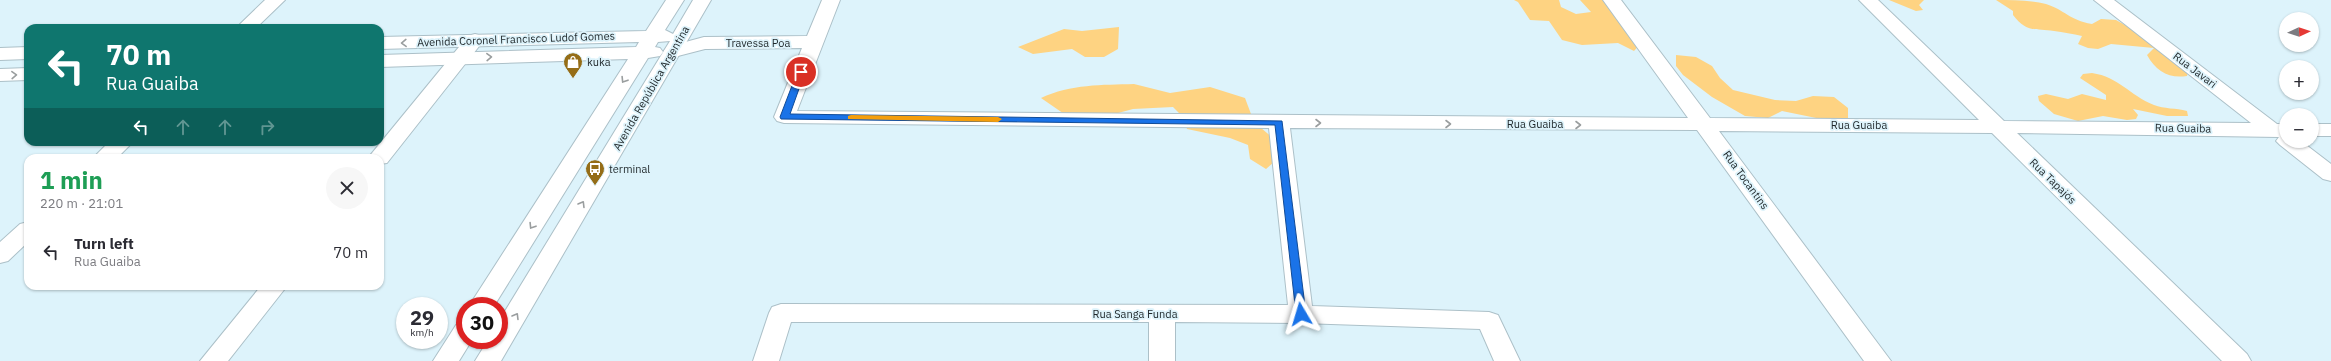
<!DOCTYPE html>
<html lang="en">
<head>
<meta charset="utf-8">
<style>
	:root { --surface:#fff; --page:#f7f7f7; --text:#2b2b33; --muted:#7c7c81 }
	body { margin:0; font-family:"IBM Plex Sans",sans-serif; background:var(--page); color:var(--text); height:100vh; display:flex; flex-direction:column; font-size:15px; white-space:nowrap }
	* { box-sizing:border-box; margin:0 }
	p { font-size:13px; color:var(--muted) }
	.icon { flex:none; width:22px; height:22px; fill:none; stroke:currentColor; stroke-width:2; stroke-linecap:round; stroke-linejoin:round }
	.map { position:relative; flex:1; overflow:hidden }
	.details { position:absolute; left:24px; top:154px; width:360px; height:136px; display:flex; flex-direction:column; background:var(--surface); border-radius:12px; box-shadow:0 1px 3px #0004 }
	.details>* { flex:none }
	.hud { position:absolute; left:24px; top:24px; width:360px; height:122px; border-radius:12px; box-shadow:0 1px 3px #0004; background:#0f766e; color:#fff; overflow:hidden }
	.needle { width:26px; rotate:87deg }
	.tools { position:absolute; left:2279px; top:12px; display:grid; gap:8px }
	.tools a { display:grid; place-items:center; width:40px; height:40px; border-radius:50%; background:var(--surface); box-shadow:0 1px 3px #0004; font-size:20px }
	.speed { position:absolute; left:396px; top:297px; display:flex; gap:8px; font-size:20px; font-weight:700; text-align:center }
	.speed>* { display:grid; place-content:center; width:52px; height:52px; border-radius:50%; background:var(--surface); box-shadow:0 1px 3px #0004; line-height:1 }
	.speed small { font-size:10px; font-weight:400 }
	.speed .limit { border:6px solid #d22; background:#fff; color:#111 }
	.pin { position:absolute; display:grid; place-items:center; width:34px; height:34px; color:#fff; margin:-17px; border:2px solid #fff; border-radius:50%; box-shadow:0 1px 4px #0007 }
	.me { position:absolute; width:44px; margin:-22px; rotate:353deg; stroke-linejoin:round; filter:drop-shadow(0 0 3px #0008) }
	.turn { display:flex; align-items:center; gap:14px; height:84px; padding:0 16px; font-size:18px }
	.turn .icon { width:52px; height:52px; stroke-width:2.5 }
	.turn b { display:block; font-size:28px; line-height:34px }
	.lanes { display:flex; align-items:center; height:38px; padding:0 16px; background:#0003; justify-content:center; gap:20px; direction:ltr }
	.lanes .off { opacity:.35 }
	.round { display:grid; place-items:center; flex:none; width:42px; height:42px; border-radius:21px; background:var(--page) }
	.summary { display:flex; align-items:center; justify-content:space-between; height:68px; padding:0 16px }
	h1 { font-size:24px; font-weight:800; line-height:30px; color:#1e9e55 }
	ul { padding:0; list-style:none }
	li { display:flex; align-items:center; gap:12px; height:60px; padding:0 16px }
	li div { flex:1 }
	li b { display:block; font-size:15px }
	li em { font-style:normal }
	.map>svg:first-child { display:block }
	.green { fill:#fed382 }
	.lines { fill:none; stroke-linecap:round; stroke-linejoin:round }
	.street-casing { stroke:#acc0c8; stroke-width:2 }
	.secondary-casing { stroke:#acc0c8; stroke-width:2 }
	.street { fill:#fff; fill-rule:evenodd }
	.secondary { fill:#fff; fill-rule:evenodd }
	.oneway { stroke:#9a9e9f }
	.route { fill:#1a73e8; stroke:#114b97 }
	.slow { fill:#f59e0b }
	.labels { text-anchor:middle; dominant-baseline:central; stroke-width:3.5; stroke-linejoin:round; paint-order:stroke }
	.street-label { font-size:11px; fill:#1f272a; stroke:#ddf3fb }
	.poi-label { font-size:11px; fill:#1f272a; stroke:#ddf3fb; text-anchor:start }
</style>
</head>
<body>
<div class="map">
<svg width="2331" height="361" viewBox="0 0 2331 361">
	<rect width="100%" height="100%" fill="#ddf3fb"/>
	<path class="green" d="M1514,0H1559L1561,7L1576,14L1591,12L1580,0H1604L1641,43L1634,51L1618,43L1582,45L1562,40L1549,21L1530,20L1518,2Z
		M1889,0H1924L1919,5L1923,10L1916,11Z
		M1996,0C2013,0 2030,0 2046,4C2065,10 2069,20 2092,24L2101,19L2116,20L2141,34L2188,71L2187,76C2169,79 2156,71 2147,55L2154,48L2111,44L2098,49L2088,48L2078,44L2082,36C2073,34 2063,32 2054,31C2034,28 2027,33 2013,15V11Z
		M1119,27L1118,49L1104,57H1085L1072,49L1033,54L1018,47L1064,29L1082,31Z
		M1676,55L1696,57L1712,66L1720,78L1733,90L1775,100L1796,101L1813,96L1834,97L1848,108V119L1826,120L1782,111L1768,118L1745,116L1712,97L1683,75L1676,66Z
		M2092,73C2119,77 2129,95 2154,105C2164,109 2176,108 2187,111L2188,116H2167L2133,109L2138,115L2136,119L2127,120L2103,116L2078,121L2054,114L2039,101L2038,96L2046,94L2068,99L2082,94L2106,100V95L2080,78L2083,74Z
		M1134,84L1170,93L1210,87L1245,98L1254,122L1280,144V157L1266,169L1250,159L1248,145L1230,138L1187,129L1183,117L1173,107L1133,109L1092,120L1070,118L1041,98C1071,84 1102,85 1134,84Z"/>
	<g class="lines">
		<defs>
			<path id="street" d="M265,0H285L256,28H236Z
				M822,0H840L797,111L1688,118L1603,0H1621L1710,118L1979,120L1859,0H1878L2004,121L2251,123L2094,0H2114L2277,124H2286V141H2301L2331,164V181L2323,179L2280,145L2276,141L2279,137L2017,133L2247,354L2251,361H2222L1992,133L1719,131L1891,361H1864L1697,130L1290,128L1312,306L1489,312L1498,315L1520,361H1494L1480,329L1301,323L1175,322V361H1149V322H791L779,361H753L769,313L772,307L781,304L1288,305L1269,128L784,123L777,121L774,117L802,48L705,49L674,57L667,55L664,51L667,47L704,37L807,36Z
				M475,34L482,36L484,40L387,163L380,164V158H368L468,36Z
				M2312,124H2331V136H2312Z
				M109,142H133L117,158H93Z
				M28,222V242L8,261L0,263V242L20,224Z
				M261,286H287L228,361H200Z"/>
			<path id="secondary" d="M666,0H684L665,30L673,34L693,0H711L501,361H475L488,340H499V321L654,67L670,41L658,42L655,47L660,48L663,52L660,56L648,58L494,306H469L628,59L380,67V55L636,47L639,42L380,49V37L646,31Z
				M28,47V59L0,60V48Z
				M28,68V80L0,81V69Z
				M465,322V340H472L459,361H433L456,325Z"/>
		</defs>
		<use href="#street" class="street-casing"/>
		<use href="#secondary" class="secondary-casing"/>
		<use href="#street" class="street"/>
		<use href="#secondary" class="secondary"/>
	</g>
	<defs><path id="oneway-chevron" d="M-2-3.5L2.5 0L-2 3.5" fill="none" stroke-width="1.6" stroke-linecap="round" stroke-linejoin="round"/></defs>
	<g class="oneway">
		<use href="#oneway-chevron" transform="translate(404 43) rotate(178)"/>
		<use href="#oneway-chevron" transform="translate(489 57) rotate(-2)"/>
		<use href="#oneway-chevron" transform="translate(14 75) rotate(-2)"/>
		<use href="#oneway-chevron" transform="translate(624 80) rotate(122)"/>
		<use href="#oneway-chevron" transform="translate(1318 123)"/>
		<use href="#oneway-chevron" transform="translate(1448 124)"/>
		<use href="#oneway-chevron" transform="translate(1578 125)"/>
		<use href="#oneway-chevron" transform="translate(582 204) rotate(-59)"/>
		<use href="#oneway-chevron" transform="translate(532 226) rotate(122)"/>
		<use href="#oneway-chevron" transform="translate(516 316) rotate(-59)"/>
	</g>
	<path class="route" d="M798,70L805,72L790,114L1282,121L1306,314L1301,318L1296,314L1275,125L781,119L780,117Z"/>
	<path class="slow" d="M851,115L998,117L1002,119L998,122L848,119V116Z"/>
	<defs>
		<symbol id="shop-pin" viewBox="-11 -11 22 30"><path d="M0 17L-7.5 6A9.5 9.5 0 1 1 7.5 6Z" fill="#956d17" stroke="#ddf3fb"/><path d="M-5-2.5h2.3a2.7 3.5 0 0 1 5.4 0H5L5.5 6h-11ZM-1.5-2.5h3a1.5 2.3 0 0 0-3 0Z" fill="#fff"/></symbol>
		<symbol id="bus-pin" viewBox="-11 -11 22 30"><path d="M0 17L-7.5 6A9.5 9.5 0 1 1 7.5 6Z" fill="#956d17" stroke="#ddf3fb"/><path d="M-5-6H5V4H4V6H2V4H-2V6H-4V4H-5ZM-3.5-4V0h7V-4ZM-3.5 1.2v1.5H-2V1.2ZM2 1.2v1.5H3.5V1.2Z" fill="#fff"/></symbol>
	</defs>
	<g fill-rule="evenodd">
		<use href="#shop-pin" x="562" y="51" width="22" height="30"/>
		<use href="#bus-pin" x="584" y="158" width="22" height="30"/>
	</g>
	<g class="labels">
		<g class="street-label">
			<text transform="translate(516 39) rotate(-2)">Avenida Coronel Francisco Ludof Gomes</text>
			<text x="758" y="43">Travessa Poa</text>
			<text transform="translate(2195 70) rotate(37)">Rua Javari</text>
			<text transform="translate(651 88) rotate(-60)">Avenida República Argentina</text>
			<text x="1535" y="124">Rua Guaiba</text>
			<text x="1859" y="125">Rua Guaiba</text>
			<text transform="translate(2183 128) rotate(1)">Rua Guaiba</text>
			<text transform="translate(1746 180) rotate(54)">Rua Tocantins</text>
			<text transform="translate(2053 181) rotate(44)">Rua Tapajós</text>
			<text x="1135" y="314">Rua Sanga Funda</text>
		</g>
		<g class="poi-label">
			<text x="587" y="62">kuka</text>
			<text x="609" y="169">terminal</text>
		</g>
	</g>
</svg>
<div class="tools">
<a><svg class="needle" viewBox="-14 -14 28 28"><path d="M0-13l5 13h-10z" fill="#e53935"/><path d="M0 13l5-13h-10z" fill="#7c7c81"/></svg></a>
<a>+</a>
<a>−</a>
</div>
<div class="speed"><div>29<small>km/h</small></div><div class="limit">30</div></div>
<div class="pin" style="left:801px;top:72px;background:#d93025"><svg class="icon" aria-label="arrive" viewBox="0 0 24 24"><path d="M6 21V4h12l-3 4 3 4H6"/></svg></div>
<svg class="me" style="left:1301px;top:314px" viewBox="-20 -20 40 40"><path d="M0-17L14 15 0 8-14 15z" fill="#1a73e8" stroke="#fff" stroke-width="4"/></svg>
<div class="hud">
<div class="turn"><svg class="icon" aria-label="left" viewBox="0 0 24 24"><path d="M17 20v-9H6M10 6l-5 5 5 5"/></svg><div><b>70 m</b>Rua Guaiba</div></div>
<div class="lanes"><svg class="icon" aria-label="left" viewBox="0 0 24 24"><path d="M17 20v-9H6M10 6l-5 5 5 5"/></svg><svg class="icon off" aria-label="ahead" viewBox="0 0 24 24"><path d="M12 20V5M6 11l6-6 6 6"/></svg><svg class="icon off" aria-label="ahead" viewBox="0 0 24 24"><path d="M12 20V5M6 11l6-6 6 6"/></svg><svg class="icon off" aria-label="right" viewBox="0 0 24 24"><path d="M7 20v-9h11M14 6l5 5-5 5"/></svg></div>
</div>
<section class="details">
<div class="summary"><div><h1>1 min</h1><p>220 m · 21:01</p></div><a class="round"><svg class="icon" aria-label="close" viewBox="0 0 24 24"><path d="M6 6l12 12M18 6L6 18"/></svg></a></div>
<ul>
<li><svg class="icon" aria-label="left" viewBox="0 0 24 24"><path d="M17 20v-9H6M10 6l-5 5 5 5"/></svg><div><b>Turn left</b><p>Rua Guaiba</p></div><em>70 m</em></li>
</ul>
</section>
</div>
</body>
</html>
